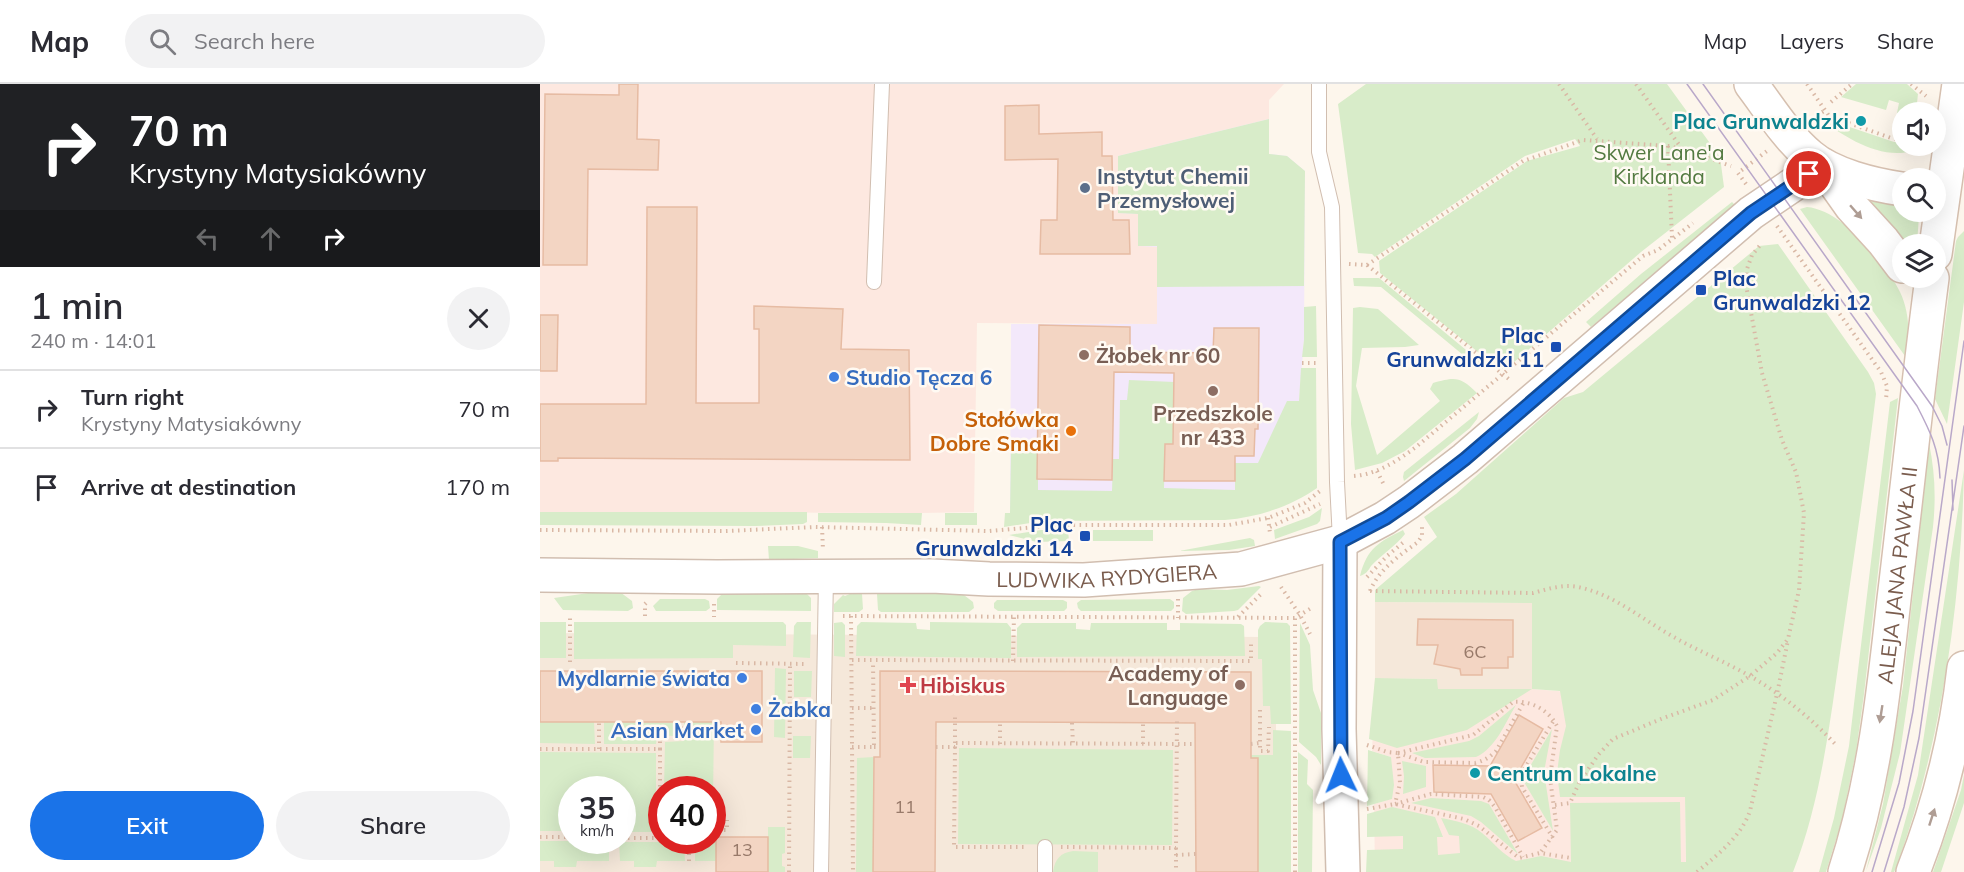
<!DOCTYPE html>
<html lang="en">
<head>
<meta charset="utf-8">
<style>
	:root { --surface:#fff; --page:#f2f2f3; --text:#2b2b33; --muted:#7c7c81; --line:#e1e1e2; --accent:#1a73e8 }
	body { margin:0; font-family:Mulish,sans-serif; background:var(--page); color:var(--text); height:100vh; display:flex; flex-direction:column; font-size:22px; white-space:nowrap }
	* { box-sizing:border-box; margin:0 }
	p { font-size:20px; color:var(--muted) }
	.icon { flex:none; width:33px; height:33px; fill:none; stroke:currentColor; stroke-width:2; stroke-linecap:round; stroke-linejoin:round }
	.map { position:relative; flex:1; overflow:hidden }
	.details { display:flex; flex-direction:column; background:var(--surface); width:540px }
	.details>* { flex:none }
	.banner { background:#202124; color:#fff; overflow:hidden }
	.buttons { position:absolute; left:1352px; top:18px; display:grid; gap:12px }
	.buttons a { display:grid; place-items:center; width:54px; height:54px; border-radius:50%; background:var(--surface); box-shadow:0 6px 24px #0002; font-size:30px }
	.speed { position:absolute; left:18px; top:692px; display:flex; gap:12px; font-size:30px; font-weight:700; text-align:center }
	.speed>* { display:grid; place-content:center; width:78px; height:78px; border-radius:50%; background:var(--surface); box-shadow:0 6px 24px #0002; line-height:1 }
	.speed small { font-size:15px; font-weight:400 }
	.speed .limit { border:9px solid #d22; background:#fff; color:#111 }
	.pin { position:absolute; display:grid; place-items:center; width:51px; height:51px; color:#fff; margin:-26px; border:3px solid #fff; border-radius:50%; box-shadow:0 2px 6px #0007 }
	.me { position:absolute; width:66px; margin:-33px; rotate:358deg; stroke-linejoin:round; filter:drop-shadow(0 0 4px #0008) }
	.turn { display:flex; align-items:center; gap:21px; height:126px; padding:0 30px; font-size:27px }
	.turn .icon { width:78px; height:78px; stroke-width:2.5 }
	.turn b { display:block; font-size:42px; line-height:51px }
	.lanes { display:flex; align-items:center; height:57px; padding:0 30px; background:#0003; justify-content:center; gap:30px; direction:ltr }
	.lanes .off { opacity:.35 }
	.round { display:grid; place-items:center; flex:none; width:63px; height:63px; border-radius:32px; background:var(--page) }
	.headline { display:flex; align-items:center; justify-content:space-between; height:102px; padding:0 30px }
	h1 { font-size:36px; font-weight:600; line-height:45px }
	.primary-button { display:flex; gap:12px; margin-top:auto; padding:12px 30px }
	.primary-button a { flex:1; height:69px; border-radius:36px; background:var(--accent); color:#fff; font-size:24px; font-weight:600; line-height:69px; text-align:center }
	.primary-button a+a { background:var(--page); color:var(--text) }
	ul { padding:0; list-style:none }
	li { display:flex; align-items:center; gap:18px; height:78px; padding:0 30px; border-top:2px solid var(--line) }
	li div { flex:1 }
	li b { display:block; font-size:22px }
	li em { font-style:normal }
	header { display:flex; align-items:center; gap:36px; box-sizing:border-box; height:84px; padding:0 30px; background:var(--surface); border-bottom:2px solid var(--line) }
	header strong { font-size:28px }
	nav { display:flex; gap:33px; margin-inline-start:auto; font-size:21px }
	.search { width:420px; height:54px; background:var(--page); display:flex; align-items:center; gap:15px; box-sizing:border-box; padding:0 21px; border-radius:33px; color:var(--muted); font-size:22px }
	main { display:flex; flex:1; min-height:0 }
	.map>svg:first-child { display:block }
	.residential { fill:#f5e8da; fill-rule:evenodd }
	.commercial { fill:#fde8e0 }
	.education { fill:#f3e8fa }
	.green { fill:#d8ecc9 }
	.building { fill:#f3d5c3; stroke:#e6bba3; stroke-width:1.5 }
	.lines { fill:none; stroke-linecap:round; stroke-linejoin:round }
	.service-casing { stroke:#d1beb0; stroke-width:16 }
	.tertiary-casing { stroke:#d1beb0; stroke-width:36 }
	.secondary-casing { stroke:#d6c0b0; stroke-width:36 }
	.path { stroke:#d9b8a5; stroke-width:4; stroke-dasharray:1.5 4.5; stroke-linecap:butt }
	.service { stroke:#fff; stroke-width:14 }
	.tertiary { stroke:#fff; stroke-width:33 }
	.secondary { stroke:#fff; stroke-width:33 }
	.tram { stroke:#b9a8c9; stroke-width:1.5 }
	.oneway { fill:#af9d94 }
	.route-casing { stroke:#114b97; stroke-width:15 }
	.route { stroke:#1a73e8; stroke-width:10 }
	.culture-dot { fill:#0f9aa8; stroke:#fffaf3; stroke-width:2 }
	.service-dot { fill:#5c6f8a; stroke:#fffaf3; stroke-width:2 }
	.transit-dot { fill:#1a4fb4; stroke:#fffaf3; stroke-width:2 }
	.education-dot { fill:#8d6e63; stroke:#fffaf3; stroke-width:2 }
	.shop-dot { fill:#3f7fe0; stroke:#fffaf3; stroke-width:2 }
	.food-dot { fill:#e8710a; stroke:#fffaf3; stroke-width:2 }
	.health-dot { fill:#e0444e; stroke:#fffaf3; stroke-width:2 }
	.labels { text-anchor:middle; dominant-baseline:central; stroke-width:5; stroke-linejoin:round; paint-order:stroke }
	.number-label { font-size:18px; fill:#987a6a }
	.culture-label { font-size:21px; font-weight:bold; fill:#0d838f; stroke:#fffaf3; text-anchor:end }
	.park-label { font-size:21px; fill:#537a41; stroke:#fffaf3 }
	.service-label { font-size:21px; font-weight:bold; fill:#4e5e75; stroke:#fffaf3; text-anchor:start }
	.transit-label { font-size:21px; font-weight:bold; fill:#164399; stroke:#fffaf3; text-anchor:end }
	.education-label { font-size:21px; font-weight:bold; fill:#785e54; stroke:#fffaf3; text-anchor:start }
	.shop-label { font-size:21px; font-weight:bold; fill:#366cbe; stroke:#fffaf3; text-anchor:start }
	.food-label { font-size:21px; font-weight:bold; fill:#c56008; stroke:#fffaf3; text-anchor:end }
	.street-label { font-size:21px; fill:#7a5c4d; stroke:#fffaf3 }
	.health-label { font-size:21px; font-weight:bold; fill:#be3a42; stroke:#fffaf3; text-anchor:start }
</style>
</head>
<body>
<header>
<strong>Map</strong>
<div class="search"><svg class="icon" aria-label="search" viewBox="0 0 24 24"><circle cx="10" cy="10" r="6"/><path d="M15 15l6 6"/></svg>Search here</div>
<nav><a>Map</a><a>Layers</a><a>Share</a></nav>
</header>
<main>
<section class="details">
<div class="banner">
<div class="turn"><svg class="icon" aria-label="right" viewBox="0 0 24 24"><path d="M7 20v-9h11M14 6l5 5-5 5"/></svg><div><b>70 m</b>Krystyny Matysiakówny</div></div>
<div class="lanes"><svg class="icon off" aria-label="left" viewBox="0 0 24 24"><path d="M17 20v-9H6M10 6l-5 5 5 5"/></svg><svg class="icon off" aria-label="ahead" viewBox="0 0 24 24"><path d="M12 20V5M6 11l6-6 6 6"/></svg><svg class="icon" aria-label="right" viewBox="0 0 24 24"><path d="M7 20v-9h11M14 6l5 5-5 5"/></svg></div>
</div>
<div class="headline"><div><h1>1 min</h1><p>240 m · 14:01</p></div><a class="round"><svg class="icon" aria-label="close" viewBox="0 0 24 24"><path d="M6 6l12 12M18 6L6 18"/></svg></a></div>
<ul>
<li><svg class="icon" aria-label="right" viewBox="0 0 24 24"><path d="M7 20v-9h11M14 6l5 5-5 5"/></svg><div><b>Turn right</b><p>Krystyny Matysiakówny</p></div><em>70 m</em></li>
<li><svg class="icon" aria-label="arrive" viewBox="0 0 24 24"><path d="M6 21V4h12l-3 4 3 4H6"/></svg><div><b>Arrive at destination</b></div><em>170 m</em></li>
</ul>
<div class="primary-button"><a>Exit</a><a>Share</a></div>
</section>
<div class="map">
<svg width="1424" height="788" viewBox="0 0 1424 788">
	<rect width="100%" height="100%" fill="#fdf6ec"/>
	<path class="residential" d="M835,518L992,519V605H897V595L835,594Z
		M0,549L727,553L736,558V788H0ZM32,705H82V756H32ZM122,705H172V756H122Z"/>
	<path class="commercial" d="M0,0H744L729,16V35L578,72L598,129L617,162V240L437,239L434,428L382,429L0,428Z
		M835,594L897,595L898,605H992L1040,609L1114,713H1145L1146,788H835L834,720L851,715V673L832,667Z"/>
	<path class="education" d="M729,35V70L747,72L765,87L764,256L755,368L730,410L470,430L471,240H617V163L598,162V130L578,129V72Z"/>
	<path class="green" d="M826,0H1127L1180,73L1184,103L1101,168L966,285H959L840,189L839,177L987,77L1040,62L1035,55L985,72L835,173L832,170L818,169L798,20Z
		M1316,0H1367L1378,10L1376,28L1357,29L1359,19L1349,16L1346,26L1301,13Z
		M1283,34L1354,58H1362V62H1382C1351,82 1306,55 1281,35Z
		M729,35V70L747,72L765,87L764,202L617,203V162H598V130L578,129V72Z
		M1323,116L1362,122V128H1378L1379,132L1377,160H1365Z
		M1192,118L1195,121L1051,243L1046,238L1101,190Z
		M1267,123C1302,126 1345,177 1360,208C1369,226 1371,253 1365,272L1260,125Z
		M1424,147V218L1407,340L1395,315L1416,157L1418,153Z
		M1238,160L1328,288L1334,299L1336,310C1326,394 1313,478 1301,562C1290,638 1281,717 1253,788H826L827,766L863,765V752L827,753V730L852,723L895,733L903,753H897L898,771L920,769L919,752L909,751L901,734C916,737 930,739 942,749C953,758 963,771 976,777L1001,772L1031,778L1030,719L1140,718L1141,778H1146L1145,713H1020L1017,689L1020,666L1026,642L1020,607L992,605L927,646L857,664L829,655L835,594L897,595L898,605H992V519L835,518V506L897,453L884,433L916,410L1024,314L1043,308L1219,162Z
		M813,194H839L943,280L940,285L841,203L814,202Z
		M776,222L777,273H762L764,256V223Z
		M820,223L838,225L879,261L865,263L822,264L816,302L837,371L900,317L890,305L893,299C915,293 920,292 937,309L865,367L842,379L815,386L811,340L813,224Z
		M761,284H776L777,404C750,423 718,433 685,436L503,437L464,443L465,429H470L471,365H498V406L572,407L573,375H579L580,316H587L589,296L634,298L633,360H625L624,404L695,406V379H718L747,317H759Z
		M1358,314L1324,610L1316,668L1302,736L1286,788H1279L1294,734L1309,662L1350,318Z
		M939,328L937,335L930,344L864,397L863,393L864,388Z
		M1389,359C1395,388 1396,414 1393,443L1360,669L1341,744L1326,787L1343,720L1363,602Z
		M1424,386C1421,521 1402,657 1356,784L1354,788H1351L1378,691Z
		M782,424L780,437L777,440L735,455L734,446L769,433Z
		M0,428H267V438L263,440L215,442L0,441Z
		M278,429H382L381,441L346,439L278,438Z
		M405,429H437V441H405Z
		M501,446H528L529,457L497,458L469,451Z
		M553,446H613V457H553Z
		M863,446L865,450C857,461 841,471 831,482C828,487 826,490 820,492C827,464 839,458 863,446Z
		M710,454L714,456L715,462L689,466L639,467Z
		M228,462H258L278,467V474L229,476Z
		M719,502L721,503L698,526L694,527L646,530L642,527L643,514L652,507L658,505L687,506Z
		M188,504L264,507L271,514V527L177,526V515Z
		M76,505L92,517L93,524L88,527L23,526L14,514Z
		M416,505L433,518L434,524L429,528H341L338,526L337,510Z
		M312,509L322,510L323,525L319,528H294V520L303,511L305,512Z
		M120,515H165L169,517L170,524L166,527H116L113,522Z
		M630,515L634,518V524L631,527H541L538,524L537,519L541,516Z
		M457,516H523L527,518V524L524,527H458L454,524V519Z
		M0,538H26V574H0Z
		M34,538H243L246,541V562L193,561V574L34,575Z
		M257,538H271L270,574L253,573L254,542Z
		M302,538L305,541V573L294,572V539Z
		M321,538L376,539L377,545L390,546V538L467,539L471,544V574L316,572L317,542Z
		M725,538L747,539L750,542L751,640H731L730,622H723L722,575H718V546L720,542Z
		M482,539H536V545L550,546L551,539H627V546H640V539L701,540L704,542L705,572L477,573V544Z
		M760,539L770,561L773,606L781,629V681L776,673L759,658Z
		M235,584L246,585L245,654L234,653Z
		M254,587H272L271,613H254Z
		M976,621C965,639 956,664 936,673L885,674L872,669L929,657L939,652Z
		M0,638H54L55,660L0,659Z
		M64,638L134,639V652L117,651L116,660H64Z
		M144,638H174L173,716L172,705H149V698L131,697L130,705H124L125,658L144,657Z
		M1012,645L1004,688L1013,747L984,698L989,684Z
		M733,646L751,647V788H718L711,671H733Z
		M253,652H271L270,674H253Z
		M419,664L633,666L632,761L418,760Z
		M828,666L851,673L854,701L852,715L827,722Z
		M0,668L116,669V748H83L82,705H32L31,747H0Z
		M758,668L768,676L767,700L773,706L772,788H758Z
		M334,673L333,788H316L317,674Z
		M862,677L886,682V703L863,710L864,692Z
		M1424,691V719L1401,788H1393L1421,706Z
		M891,714L941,717L949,720L978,770L941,738L931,732L871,719Z
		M228,743H245V769L242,770V782L245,783V788H228Z
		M173,750H176V777H155V756H172Z
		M0,757H69V777H37L36,783H14V777H0Z
		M79,758H144L145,777H117L116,783H94V777H80Z
		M533,767L558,768V788H513C515,775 520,769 533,767Z"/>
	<path class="building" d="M79,0H98L97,55L119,56L118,86L48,85L47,181H3L5,10L79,11Z
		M499,21V50L562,48V72H572L573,136H589L590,170H500L501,136H517L518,75L465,76V22Z
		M107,123H157L156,319H219V245H214V222L303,225L301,265L369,266L370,376L18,374V377H0V320H106Z
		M0,231H18L17,287H0Z
		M499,241L590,243V268L673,269L674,244H719L718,345H715L714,372H695V397H624L625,360H633L634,289L574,288L572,396L497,395Z
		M878,535L973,536V573H968V584H942V591H921L920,585L894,580L898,561H877Z
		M0,587H222V658H181V638H0Z
		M340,587L711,588V674H718V788H656L655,639L460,638H396L395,788H333L334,673H340Z
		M979,631L1003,645L974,696L1002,744L978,757L951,710L894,708L893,681L950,682Z
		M176,753H228V788H176Z"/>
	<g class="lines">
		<defs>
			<path id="service" d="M779,0V68L792,123L797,398L800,456
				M334,198L342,0
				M505,763V788
				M281,788L286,492"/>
			<g id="tertiary">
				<path d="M800,458L799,645L803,788"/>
				<path id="s1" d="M0,491L177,493L392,492L449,495L544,496L701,485L800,458L845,434L869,418L925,375L1211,129L1282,81"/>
			</g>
			<g id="secondary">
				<path d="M1211,0C1230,25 1246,52 1270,72C1292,91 1334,101 1362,105"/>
				<path d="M1282,81L1311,122L1343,157L1362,182"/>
				<path d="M1395,170L1419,0"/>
				<path id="s2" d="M1305,788C1334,699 1344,607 1354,515C1367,408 1378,300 1392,194"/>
				<path d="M1373,788C1399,722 1416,654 1424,584"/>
			</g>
		</defs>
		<use href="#service" class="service-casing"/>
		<use href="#tertiary" class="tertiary-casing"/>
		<use href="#secondary" class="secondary-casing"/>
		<path class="path" d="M1019,0L1057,55
			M1096,0L1142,65
			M1267,0L1289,32L1354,55L1362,54
			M1371,0L1386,12
			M1291,18L1312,0
			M1272,35L1284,27
			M1128,62L1132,154
			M1206,100L1198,89L1227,67
			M1237,142L1341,288L1347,302L1346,316
			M809,180L827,181L983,77L1043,56L1128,62L1142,65L1191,82
			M827,181L970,296
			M762,279H777
			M837,387L844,401
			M814,392C838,390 857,377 876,363L1103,172L1118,166L1153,139
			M728,434L730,449
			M282,443L283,466
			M730,443L780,420
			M0,446L186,447L275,443L449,447L520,441H689L728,434L765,419L780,407
			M827,493L847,472L865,457
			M741,503L760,531L770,550
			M830,507L993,509C1008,505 1023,500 1038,503C1072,510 1098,532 1127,549C1153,565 1182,576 1208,591C1242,610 1272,635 1297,662
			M830,507C839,485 860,471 878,458L882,452V443
			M638,515V534
			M174,520V533
			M105,532V520L106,519
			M303,532L755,534L773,523
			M311,532L313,788
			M698,533L723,508
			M312,576L711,577V556
			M473,577L474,532
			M30,578V533
			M196,579L266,580
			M312,624H334
			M720,626V667H728L729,643
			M532,639L533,660
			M415,659V632
			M460,660V638
			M603,660V639
			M711,660L720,659
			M827,661L847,668L858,669L860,699L855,720L891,710L943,713L949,716L955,723L983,773
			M312,663H334L333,577
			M334,663H340
			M396,663H415V659L656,660
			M415,663L414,763H487
			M0,665H120V746
			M59,665V638
			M120,665V654H141V638
			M858,669L933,651L973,618C990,616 1009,626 1017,642L1010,694L1017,746L1000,769
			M858,669L884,678L935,679C944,677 950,673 956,667L984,618
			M1015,721L1030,719L1039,699L1058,671L1073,655L1121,635L1173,616L1210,592L1237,569L1248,555L1259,506L1264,429L1256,388L1242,356L1222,289L1206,201L1207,185L1212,171L1222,159
			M827,725L855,720L924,735L939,742L979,774L1000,769L1031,774
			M172,746H187V736
			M0,753H32
			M82,754H120V746H122
			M1013,754L982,703L981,696L983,687L1014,636
			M521,763L636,764L637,633
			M636,764V787
			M636,771L656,770
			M149,777V756
			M249,788L250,580
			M755,788V534
			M1157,788C1178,770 1200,754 1210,727L1237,610L1248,556"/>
		<use href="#service" class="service"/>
		<use href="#tertiary" class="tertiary"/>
		<use href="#secondary" class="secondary"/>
		<path class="tram" d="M1147,0L1377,322C1390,347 1399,365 1400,394
			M1163,0L1392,322L1402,342L1407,361
			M1412,396L1413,426
			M1332,788L1359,699L1373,627L1424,257
			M1344,788L1364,723L1379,654L1424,342"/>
	</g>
	<defs><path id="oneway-solid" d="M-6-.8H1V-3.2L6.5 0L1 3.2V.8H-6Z" transform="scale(1.5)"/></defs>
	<g class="oneway">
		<use href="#oneway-solid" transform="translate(1316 128) rotate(49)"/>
		<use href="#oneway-solid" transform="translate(1341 630) rotate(99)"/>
		<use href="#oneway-solid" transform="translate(1392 733) rotate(-72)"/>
	</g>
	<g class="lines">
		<defs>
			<path id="route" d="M801,691L800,458L846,434L869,418L925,375L1211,129L1269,90"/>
		</defs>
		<use href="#route" class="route-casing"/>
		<use href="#route" class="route"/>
	</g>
	<g class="culture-dot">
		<circle cx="1321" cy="37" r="6"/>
		<circle cx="935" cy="689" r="6"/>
	</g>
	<circle class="service-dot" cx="545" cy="104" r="6"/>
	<g class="transit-dot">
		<rect x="1155" y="200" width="12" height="12" rx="3"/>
		<rect x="1010" y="257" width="12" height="12" rx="3"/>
		<rect x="539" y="446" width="12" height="12" rx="3"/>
	</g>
	<g class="education-dot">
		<circle cx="544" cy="271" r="6"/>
		<circle cx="673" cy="307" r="6"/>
		<circle cx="700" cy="601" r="6"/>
	</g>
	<g class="shop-dot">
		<circle cx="294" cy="293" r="6"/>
		<circle cx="202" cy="594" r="6"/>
		<circle cx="216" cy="625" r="6"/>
		<circle cx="216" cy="646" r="6"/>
	</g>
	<circle class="food-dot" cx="531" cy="347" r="6"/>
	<path class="health-dot" d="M365 592h6v6h6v6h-6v6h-6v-6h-6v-6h6z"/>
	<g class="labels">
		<g class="number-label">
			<text x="935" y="567">6C</text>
			<text x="365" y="722">11</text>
			<text x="202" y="765">13</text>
		</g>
		<g class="culture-label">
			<text x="1309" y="37">Plac Grunwaldzki</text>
			<text x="947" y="689" text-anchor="start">Centrum Lokalne</text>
		</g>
		<g class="park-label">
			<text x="1119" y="68">Skwer Lane'a<tspan x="1119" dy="24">Kirklanda</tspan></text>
		</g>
		<g class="service-label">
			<text x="557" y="92">Instytut Chemii<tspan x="557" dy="24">Przemysłowej</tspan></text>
		</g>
		<g class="transit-label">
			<text x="1173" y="194" text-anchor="start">Plac<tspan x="1173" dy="24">Grunwaldzki 12</tspan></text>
			<text x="1004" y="251">Plac<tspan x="1004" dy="24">Grunwaldzki 11</tspan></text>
			<text x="533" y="440">Plac<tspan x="533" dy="24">Grunwaldzki 14</tspan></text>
		</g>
		<g class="education-label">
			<text x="556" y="271">Żłobek nr 60</text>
			<text x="673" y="329" text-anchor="middle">Przedszkole<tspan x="673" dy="24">nr 433</tspan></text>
			<text x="688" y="589" text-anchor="end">Academy of<tspan x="688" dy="24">Language</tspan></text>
		</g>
		<g class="shop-label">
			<text x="306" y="293">Studio Tęcza 6</text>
			<text x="190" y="594" text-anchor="end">Mydlarnie świata</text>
			<text x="228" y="625">Żabka</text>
			<text x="204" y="646" text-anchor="end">Asian Market</text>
		</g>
		<g class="food-label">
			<text x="519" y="335">Stołówka<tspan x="519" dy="24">Dobre Smaki</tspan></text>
		</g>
		<g class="street-label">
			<text stroke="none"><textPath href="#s1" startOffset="567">LUDWIKA RYDYGIERA</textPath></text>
			<text stroke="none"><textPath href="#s2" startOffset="302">ALEJA JANA PAWŁA II</textPath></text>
		</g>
		<g class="health-label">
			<text x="380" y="601">Hibiskus</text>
		</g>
	</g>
</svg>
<div class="buttons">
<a><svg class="icon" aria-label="sound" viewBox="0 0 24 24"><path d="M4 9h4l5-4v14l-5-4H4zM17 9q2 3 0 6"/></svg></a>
<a><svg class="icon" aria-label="search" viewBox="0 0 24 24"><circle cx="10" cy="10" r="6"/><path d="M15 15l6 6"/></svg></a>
<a><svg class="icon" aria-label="layers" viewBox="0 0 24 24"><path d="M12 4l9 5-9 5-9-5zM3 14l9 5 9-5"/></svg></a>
</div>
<div class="speed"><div>35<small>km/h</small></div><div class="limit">40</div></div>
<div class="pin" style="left:1269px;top:90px;background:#d93025"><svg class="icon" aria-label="arrive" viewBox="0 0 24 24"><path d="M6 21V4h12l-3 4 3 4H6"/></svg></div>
<svg class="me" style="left:801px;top:691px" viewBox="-20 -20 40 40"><path d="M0-17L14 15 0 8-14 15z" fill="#1a73e8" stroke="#fff" stroke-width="4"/></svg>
</div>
</main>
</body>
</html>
